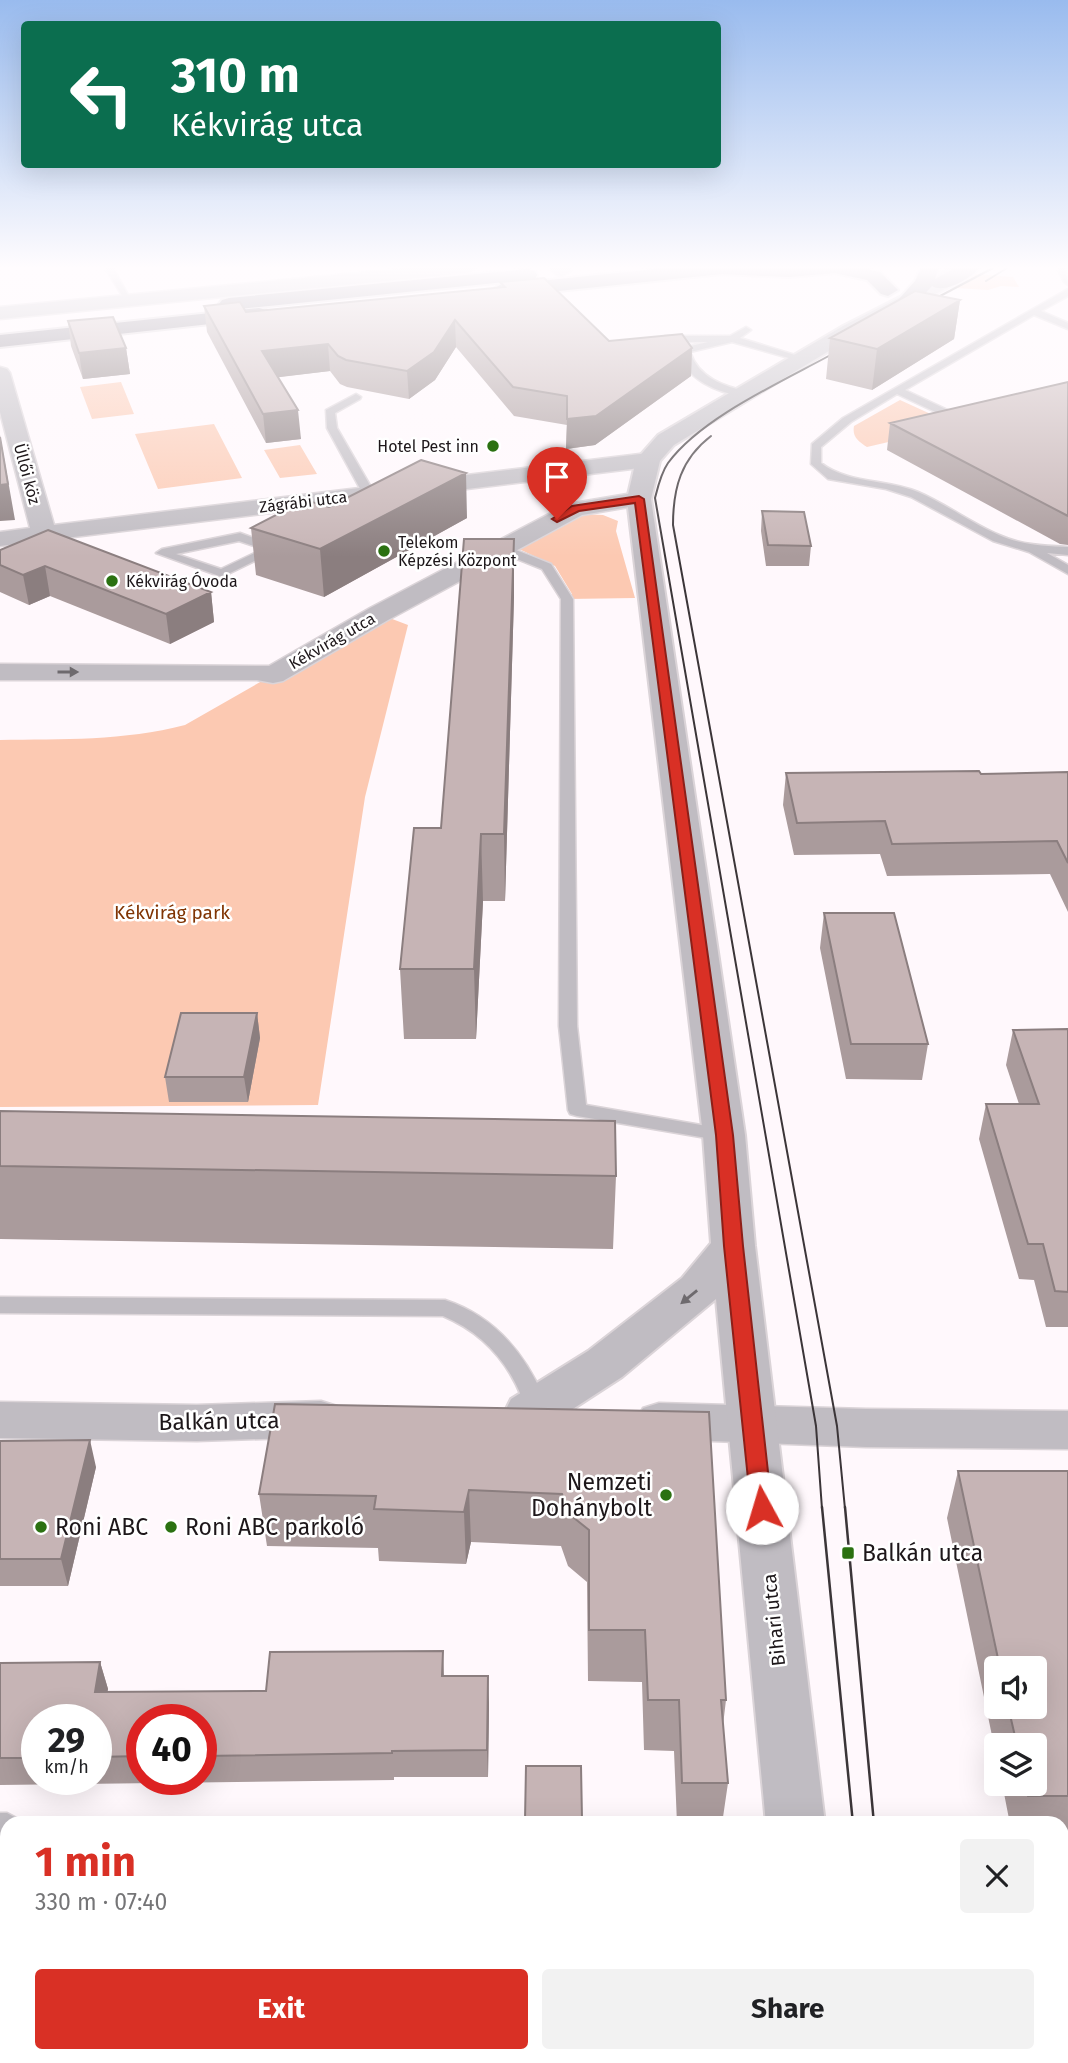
<!DOCTYPE html>
<html lang="en">
<head>
<meta charset="utf-8">
<style>
	:root { --surface:#fff; --page:#f2f2f2; --text:#202124; --muted:#757577; --accent:#d93025 }
	body { margin:0; font-family:"Fira Sans",sans-serif; background:var(--page); color:var(--text); height:100vh; display:flex; flex-direction:column; font-size:26px; white-space:nowrap }
	* { box-sizing:border-box; margin:0 }
	p { font-size:23px; color:var(--muted) }
	.icon { flex:none; width:38px; height:38px; fill:none; stroke:currentColor; stroke-width:2; stroke-linecap:round; stroke-linejoin:round }
	.map { position:relative; flex:1; overflow:hidden }
	.sheet { position:absolute; left:0px; top:1816px; width:1069px; height:247px; display:flex; flex-direction:column; background:var(--surface); border-radius:21px 21px 0 0; box-shadow:0 7px 28px #0002 }
	.sheet>* { flex:none }
	.banner { position:absolute; left:21px; top:21px; width:700px; height:147px; border-radius:7px; box-shadow:0 7px 28px #0002; background:#0b6e4f; color:#fff; overflow:hidden }
	.controls { position:absolute; left:984px; top:1656px; display:grid; gap:14px }
	.controls a { display:grid; place-items:center; width:63px; height:63px; border-radius:7px; background:var(--surface); box-shadow:0 7px 28px #0002; font-size:35px }
	.speed { position:absolute; left:21px; top:1704px; display:flex; gap:14px; font-size:35px; font-weight:700; text-align:center }
	.speed>* { display:grid; place-content:center; width:91px; height:91px; border-radius:50%; background:var(--surface); box-shadow:0 7px 28px #0002; line-height:1 }
	.speed small { font-size:18px; font-weight:400 }
	.speed .limit { border:10px solid #d22; background:#fff; color:#111 }
	.pin { position:absolute; display:grid; place-items:center; width:60px; height:60px; color:#fff; margin:-72px -30px; border-radius:50% 50% 50% 0; rotate:-45deg; box-shadow:0 0 7px #0007 }
	.pin .icon { rotate:45deg }
	.me { position:absolute; width:77px; margin:-38px; rotate:354deg; stroke-linejoin:round; filter:drop-shadow(0 0 5px #0008) }
	.turn { display:flex; align-items:center; gap:24px; height:147px; padding:0 35px; font-size:32px }
	.turn .icon { width:91px; height:91px; stroke-width:2.5 }
	.turn b { display:block; font-size:49px; line-height:60px }
	.round { display:grid; place-items:center; flex:none; width:74px; height:74px; border-radius:7px; background:var(--page) }
	.overview { display:flex; align-items:center; justify-content:space-between; height:119px; padding:0 35px }
	h1 { font-size:42px; font-weight:700; line-height:52px; color:var(--accent) }
	.primary-button { display:flex; gap:14px; margin-top:auto; padding:14px 35px }
	.primary-button a { flex:1; height:80px; border-radius:7px; background:var(--accent); color:#fff; font-size:28px; font-weight:700; line-height:80px; text-align:center }
	.primary-button a+a { background:var(--page); color:var(--text) }
	.map>svg:first-child { display:block }
	.green { fill:#fcc9b2 }
	.lines { fill:none; stroke-linecap:round; stroke-linejoin:round }
	.service-casing { stroke:#dbd4d8; stroke-width:3 }
	.minor-casing { stroke:#dbd4d8; stroke-width:3 }
	.tertiary-casing { stroke:#dbd4d8; stroke-width:4 }
	.primary-casing { stroke:#dbd4d8; stroke-width:4 }
	.service { fill:#c0bcc2; fill-rule:evenodd }
	.minor { fill:#c0bcc2; fill-rule:evenodd }
	.tertiary { fill:#c0bcc2; fill-rule:evenodd }
	.primary { fill:#8f8893; fill-rule:evenodd }
	.tram-far1 { stroke:#3b3538; stroke-width:2 }
	.tram { stroke:#3b3538; stroke-width:2.5 }
	.wall { fill:#aa9b9c; fill-rule:evenodd }
	.shaded-wall { fill:#8b7e7f }
	.building { fill:#c6b4b5; stroke:#8b7e7f; stroke-width:2 }
	.oneway { fill:#6e6a6e }
	.route { fill:#d93025; stroke:#8d1f18; stroke-width:2 }
	.poi-dot { fill:#2b7111; stroke:#fff; stroke-width:2.5 }
	.labels { text-anchor:middle; dominant-baseline:central; stroke-width:5; stroke-linejoin:round; paint-order:stroke }
	.far-poi-label { font-size:16px; fill:#1d171a; stroke:#fff; text-anchor:start }
	.far-street-label { font-size:16px; fill:#1d171a; stroke:#fff }
	.park-label { font-size:19px; fill:#803403; stroke:#fff }
	.street-label { font-size:19px; fill:#1d171a; stroke:#fff }
	.near-street-label { font-size:23px; fill:#1d171a; stroke:#fff }
	.near-poi-label { font-size:23px; fill:#1d171a; stroke:#fff; text-anchor:start }
</style>
</head>
<body>
<div class="map">
<svg width="1068" height="2063" viewBox="0 0 1068 2063">
	<rect width="100%" height="100%" fill="#fff8fc"/>
	<path class="green" d="M965,273L1013,277L1019,287L1001,286L988,290L940,287Z
		M121,382L134,414L92,419L80,387Z
		M900,400L957,426L867,447C858,441 852,437 854,426Z
		M214,424L242,478L158,489L135,434Z
		M300,445L317,474L280,478L264,450Z
		M582,514L603,515L618,521L616,531L635,598L567,599L572,594L555,566L519,549Z
		M379,614L408,625L365,797L318,1105L0,1107V740C62,739 124,741 185,725Z"/>
	<g class="lines">
		<defs>
			<path id="service" d="M105,268H113L132,302H126Z
				M1057,268H1065L1068,285L1064,282Z
				M1068,289V296L1041,311L1068,323V329L1034,315L905,390L967,419V423H959L897,394L851,422L821,447V463C848,484 887,479 918,492C946,504 971,523 999,535C1021,545 1045,546 1068,547V555L1047,553L1068,565V574L1029,552L993,541L911,497L886,489L828,479L811,464L812,444L843,418Z
				M746,327L751,330L740,338L808,359L803,362L732,342L690,352C699,378 723,386 749,392V396L745,397C720,393 679,379 682,348L708,342H665L660,339L665,336H730Z
				M356,394L361,397L360,399L335,413L337,428L375,494L369,497L363,494L327,428L326,410Z
				M240,533L281,548L222,577L156,553L162,549ZM239,541L263,549L221,569L176,554Z
				M501,544L551,564L573,599L577,1026L586,1105L724,1129L731,1131L733,1135L731,1139L724,1141L577,1116L570,1114L568,1110L559,1026L561,599L542,569L497,551L495,548Z
				M0,1297L445,1300C494,1316 524,1352 544,1398L537,1416L529,1419L521,1416L518,1410L522,1398C507,1360 481,1332 443,1316L0,1313Z"/>
			<path id="minor" d="M409,268H476L467,273L0,319V307Z
				M550,268H569L571,271L562,276L556,275Z
				M0,367L7,369L10,373L54,525L648,453L656,455L659,460L656,465L648,467L0,546V532L30,528L0,412Z
				M639,492L647,494L651,499L647,504L582,515L388,620L283,681L273,683L257,680H0V664L269,666L370,608L568,504Z
				M321,1401L337,1406L344,1419L337,1432L321,1437L197,1441L0,1438V1402L197,1405Z
				M659,1403L866,1409L1068,1411V1449L866,1447L659,1439L643,1434L636,1421L643,1408Z
				M0,1813H7L28,1824H7V1869H0Z
				M138,2056H200L199,2063H137Z"/>
			<path id="tertiary" d="M946,268H966L947,288L857,334L674,445L660,461L651,499L745,1135L755,1246L825,1824H766L716,1299L622,1377L545,1427L528,1432L511,1427L504,1413L511,1399L588,1351L682,1278L711,1243L703,1135L627,499L636,460L658,435L843,326L933,280Z
				M787,2056H852L853,2063H787Z"/>
			<path id="primary" d="M665,268H863L880,272L898,290L888,296L881,294L867,280L835,273L789,277L722,274L500,297L490,291L500,285Z
				M921,268H939L935,279L955,268H979C970,279 944,294 932,286L916,303H902L899,299L915,281Z
				M528,269L535,271L537,275L535,279L229,310L222,308L219,304L222,300L229,298Z
				M259,308L266,310L269,314L266,318L0,347V335Z"/>
		</defs>
		<use href="#service" class="service-casing"/>
		<use href="#minor" class="minor-casing"/>
		<use href="#tertiary" class="tertiary-casing"/>
		<use href="#primary" class="primary-casing"/>
		<use href="#service" class="service"/>
		<use href="#minor" class="minor"/>
		<use href="#tertiary" class="tertiary"/>
		<use href="#primary" class="primary"/>
		<path class="tram-far1" d="M986,281L1007,268
			M925,304L993,268
			M711,436C681,459 673,488 673,525L837,1426L845,1509
			M822,1509L816,1426L655,498C658,486 661,473 668,463C704,414 793,377 845,347"/>
		<path class="tram" d="M822,1507L853,1824
			M845,1507L874,1824
			M881,2056L882,2063
			M902,2056L903,2063"/>
	</g>
	<path class="wall" d="M500,282L609,341L692,348L691,376L595,445L566,449L567,425L514,416L456,347L435,380L409,399L347,387L340,384L330,371L278,377L301,439L266,443L207,332L204,306L246,312L501,287Z
		M960,300L954,339L872,390L826,379L830,338Z
		M68,321L126,348L130,374L83,379L71,346Z
		M1068,382V545L1060,544L887,450L890,423Z
		M329,507L467,518L324,597L256,575L251,528Z
		M762,511L811,546L809,566H766L761,531Z
		M514,539V597L505,901H483L476,1039H404L400,969L441,828Z
		M0,550L211,592L214,622L170,644L50,596L29,605L0,592Z
		M1068,772V912L1050,874L887,876L880,854L794,855L783,805L786,773L981,774Z
		M824,913L928,1044L922,1080L846,1079L820,948Z
		M257,1013L260,1038L248,1102H169L165,1077Z
		M1068,1029V1327H1046L1034,1280L1019,1279L979,1139L986,1104H1019L1006,1065L1013,1030Z
		M0,1111L616,1176L613,1249L0,1239Z
		M709,1412L726,1700L723,1725L728,1783L722,1824H677L674,1751L644,1750L642,1682L588,1681L587,1582L568,1566L561,1546L471,1542L466,1564L379,1561L378,1548L267,1546L259,1494Z
		M0,1441L96,1467L68,1586H0Z
		M958,1471H1068V1841H1062V1824H1010L1002,1783H1034V1745H996V1755L947,1518ZM996,1668H1034V1706H996Z
		M100,1662L108,1689L107,1692L266,1691L444,1676L489,1703L488,1777H394V1780L0,1785V1663ZM37,1720H96V1780H37ZM142,1720H201V1780H142Z
		M526,1766H581L582,1824H525Z
		M7,2056H101L99,2063H0Z
		M607,2056H765V2063H607Z"/>
	<path class="shaded-wall" d="M960,300L954,339L872,390L877,349Z
		M455,320L456,347L435,380L409,399L407,371Z
		M328,344L330,371L264,379L262,351Z
		M126,348L130,374L83,379L79,353Z
		M692,348L691,376L595,445L566,449L567,419Z
		M298,410L301,439L266,443L263,414Z
		M0,435L15,520L0,521Z
		M466,473L467,518L324,597L320,549Z
		M514,539V597L505,901L504,834Z
		M45,566L50,596L29,605L23,575Z
		M211,592L214,622L170,644L166,614Z
		M481,834L483,901L476,1039L474,969Z
		M257,1013L260,1038L248,1102L244,1077Z
		M90,1440L96,1467L68,1586L61,1559Z
		M469,1490L471,1542L466,1564L464,1512Z
		M443,1651L444,1678L442,1676Z
		M100,1662L108,1689L102,1719L95,1692Z
		M488,1676L489,1703L488,1777L487,1750Z
		M23,2056H28L30,2063H21Z
		M86,2056H101L99,2063H80Z"/>
	<path class="building" d="M544,278L609,341L682,334L692,348L596,416L567,419V396L513,387L455,320L434,352L407,371L346,360L338,356L328,344L262,351L298,410L263,414L204,306L240,302L246,312L505,287L500,282Z
		M915,291L960,300L877,349L830,338Z
		M113,317L126,348L79,353L68,321Z
		M1068,382V516L890,423Z
		M0,437L8,484L0,485Z
		M421,460L466,473L320,549L251,528L305,500L329,507Z
		M762,511L804,512L811,546L768,545Z
		M48,530L211,592L166,614L45,566L23,575L0,565V550Z
		M464,539H514L504,834H481L474,969H400L414,828H441Z
		M979,771L981,774L1068,772V863L1057,841L892,844L885,821L797,823L786,773Z
		M824,913H894L928,1044H851Z
		M181,1013H257L244,1077H165Z
		M1068,1029V1292L1055,1291L1043,1244H1028L986,1104H1039L1013,1030Z
		M0,1111L615,1121L616,1176L0,1166Z
		M275,1404L709,1412L726,1700H721L728,1783H682L679,1700H648L645,1630H589V1530L569,1514L562,1494L469,1490L464,1512L374,1509L376,1496L259,1494Z
		M90,1440L61,1559H0V1441Z
		M958,1471H1068V1796H1028L1025,1783H1034V1745H1017L1008,1706H1034V1668H1000Z
		M443,1651L442,1676H488L487,1750L392,1751V1753L201,1756V1720H142V1756L96,1757V1720H37V1758H0V1663L100,1662L95,1692L266,1691L270,1652Z
		M526,1766H581L582,1819L525,1820Z
		M0,1947H7V2056H23L21,2063H0Z
		M72,2056H86L80,2063H78Z
		M297,2056H490V2063H297Z
		M610,2056H765V2063H610Z"/>
	<defs><path id="oneway-solid" d="M-6-.8H1V-3.2L6.5 0L1 3.2V.8H-6Z" transform="scale(1.75)"/></defs>
	<g class="oneway">
		<use href="#oneway-solid" transform="translate(68 672)"/>
		<use href="#oneway-solid" transform="translate(689 1297) rotate(141)"/>
	</g>
	<linearGradient id="sky" x2="0" y2="1"><stop stop-color="#9be"/><stop offset="0.48" stop-color="#fffcfe"/><stop offset="1" stop-color="#fffcfe" stop-opacity="0"/></linearGradient>
	<rect width="1068" height="557" fill="url(#sky)"/>
	<path class="route" d="M639,496L644,499L733,1135L743,1246L772,1508L769,1514L762,1516L755,1514L751,1508L724,1246L716,1135L635,503L579,511L557,522L552,519L572,506Z"/>
	<g class="poi-dot">
		<circle cx="493" cy="446" r="7"/>
		<circle cx="384" cy="551" r="7"/>
		<circle cx="112" cy="581" r="7"/>
		<circle cx="666" cy="1495" r="7"/>
		<circle cx="41" cy="1527" r="7"/>
		<circle cx="171" cy="1527" r="7"/>
		<rect x="841" y="1546" width="14" height="14" rx="3.5"/>
	</g>
	<g class="labels">
		<g class="far-poi-label">
			<text x="479" y="446" text-anchor="end">Hotel Pest inn</text>
			<text x="398" y="542">Telekom<tspan x="398" dy="18">Képzési Központ</tspan></text>
			<text x="126" y="581">Kékvirág Óvoda</text>
		</g>
		<g class="far-street-label">
			<text transform="translate(27 474) rotate(75)">Üllői köz</text>
			<text transform="translate(303 502) rotate(-7)">Zágrábi utca</text>
			<text transform="translate(332 641) rotate(-30)">Kékvirág utca</text>
		</g>
		<g class="park-label">
			<text x="172" y="912">Kékvirág park</text>
		</g>
		<g class="street-label">
			<text transform="translate(774 1620) rotate(-96)">Bihari utca</text>
		</g>
		<g class="near-street-label">
			<text transform="translate(219 1421) rotate(-1)">Balkán utca</text>
		</g>
		<g class="near-poi-label">
			<text x="652" y="1482" text-anchor="end">Nemzeti<tspan x="652" dy="26">Dohánybolt</tspan></text>
			<text x="55" y="1527">Roni ABC</text>
			<text x="185" y="1527">Roni ABC parkoló</text>
			<text x="862" y="1553">Balkán utca</text>
		</g>
	</g>
</svg>
<div class="controls">
<a><svg class="icon" aria-label="sound" viewBox="0 0 24 24"><path d="M4 9h4l5-4v14l-5-4H4zM17 9q2 3 0 6"/></svg></a>
<a><svg class="icon" aria-label="layers" viewBox="0 0 24 24"><path d="M12 4l9 5-9 5-9-5zM3 14l9 5 9-5"/></svg></a>
</div>
<div class="speed"><div>29<small>km/h</small></div><div class="limit">40</div></div>
<div class="pin" style="left:557px;top:519px;background:#d93025"><svg class="icon" aria-label="arrive" viewBox="0 0 24 24"><path d="M6 21V4h12l-3 4 3 4H6"/></svg></div>
<svg class="me" style="left:762px;top:1508px" viewBox="-20 -20 40 40"><circle r="19" fill="#fff"/><path d="M0-13L10 11 0 6-10 11z" fill="#d93025"/></svg>
<div class="banner">
<div class="turn"><svg class="icon" aria-label="left" viewBox="0 0 24 24"><path d="M17 20v-9H6M10 6l-5 5 5 5"/></svg><div><b>310 m</b>Kékvirág utca</div></div>
</div>
<section class="sheet">
<div class="overview"><div><h1>1 min</h1><p>330 m · 07:40</p></div><a class="round"><svg class="icon" aria-label="close" viewBox="0 0 24 24"><path d="M6 6l12 12M18 6L6 18"/></svg></a></div>
<div class="primary-button"><a>Exit</a><a>Share</a></div>
</section>
</div>
</body>
</html>
